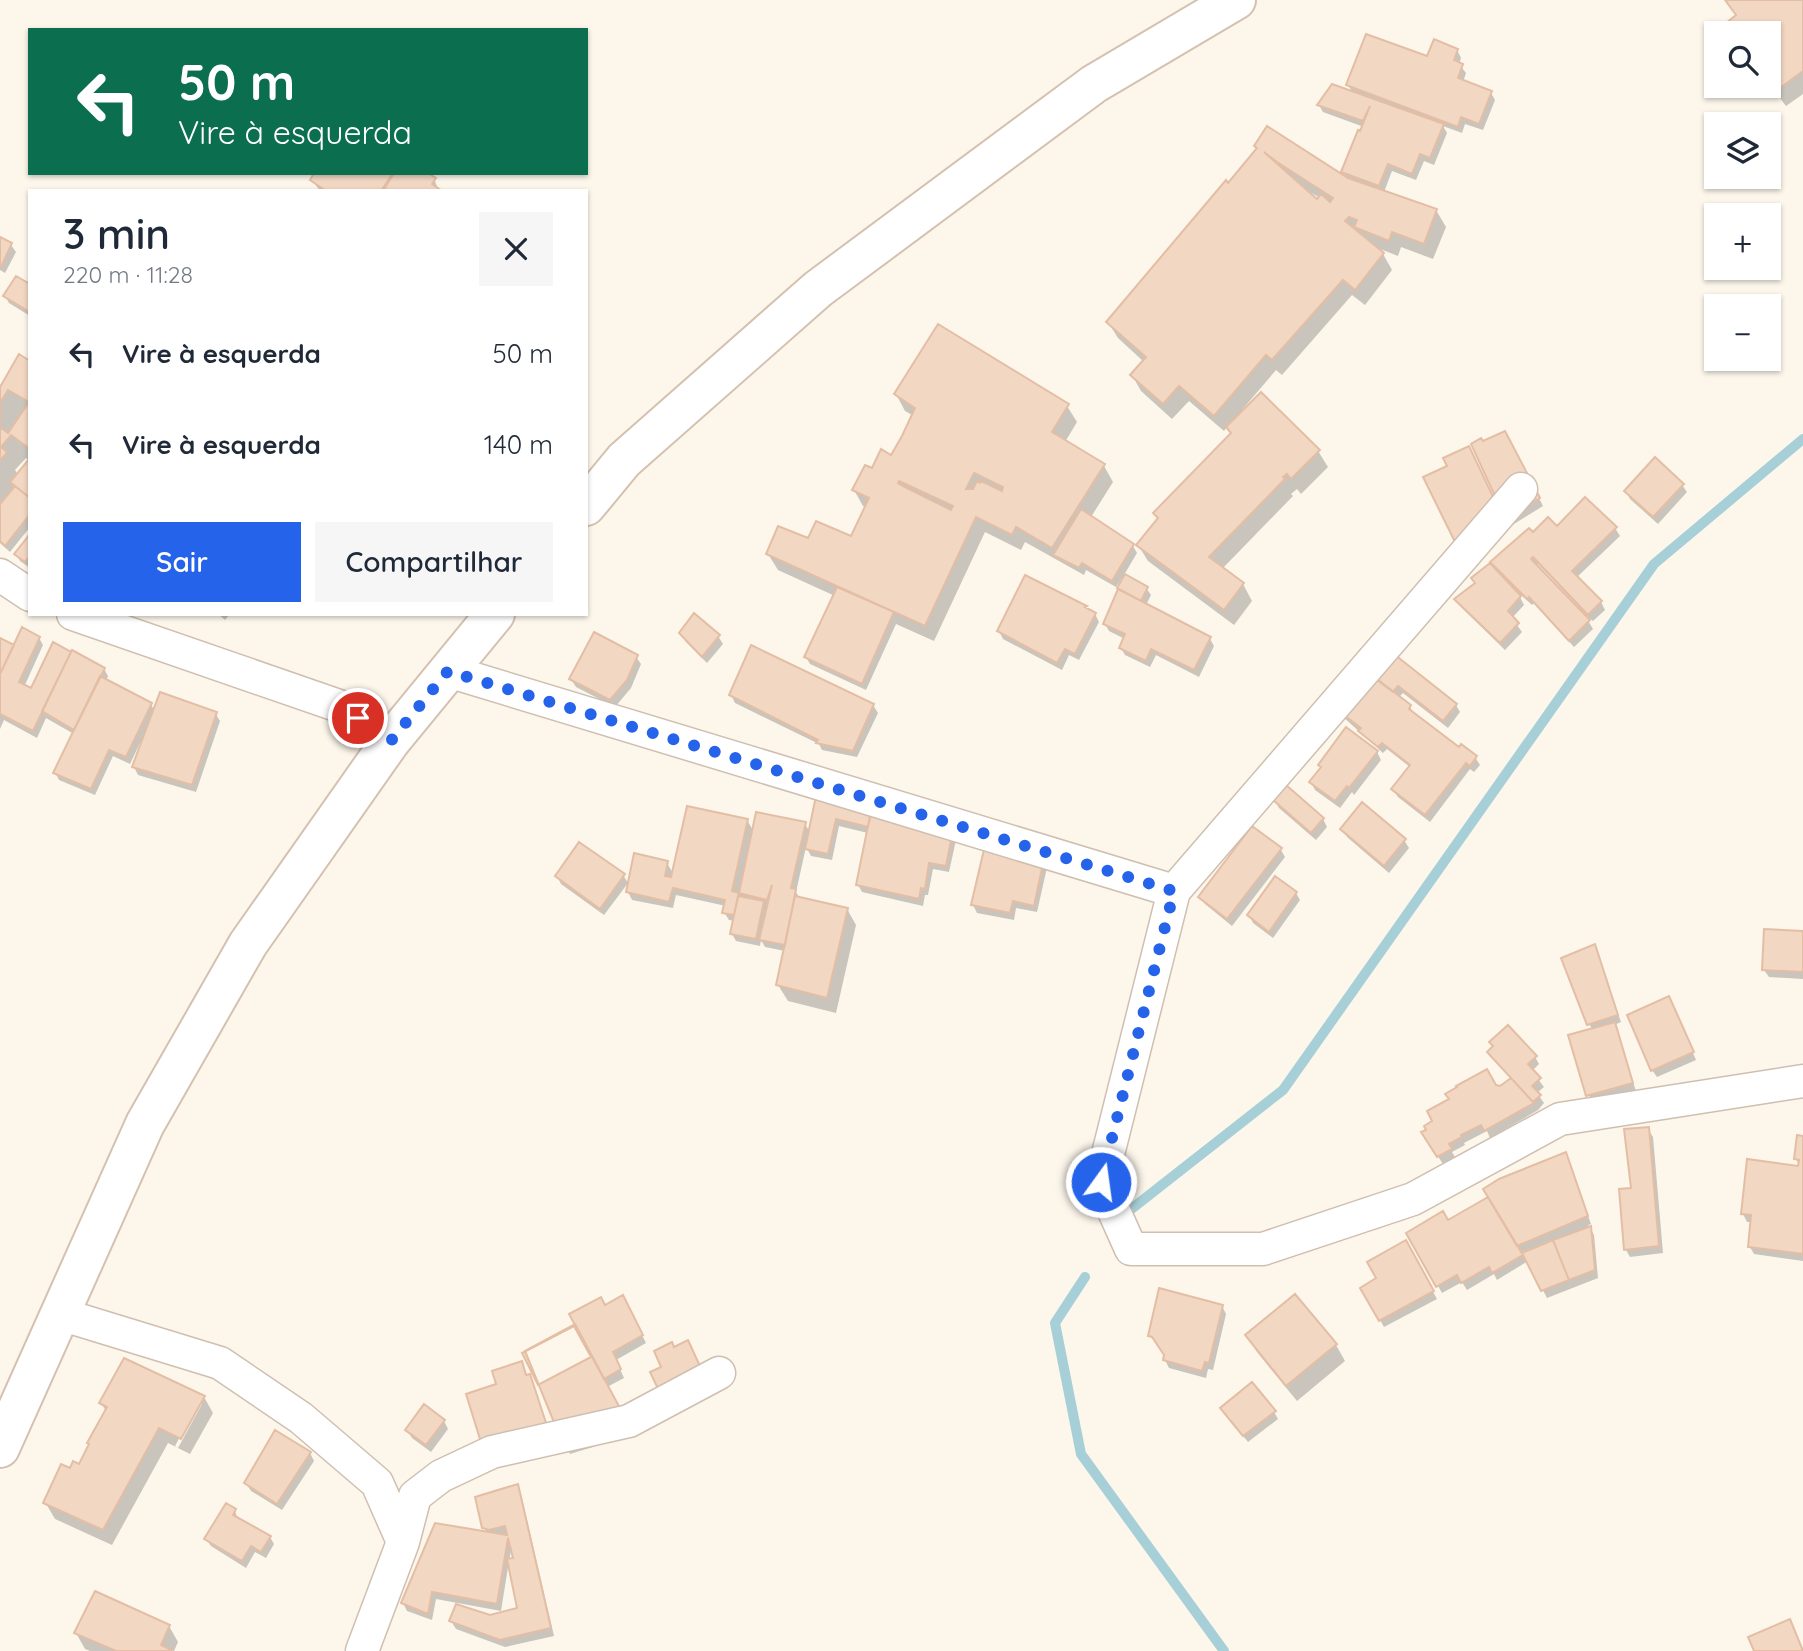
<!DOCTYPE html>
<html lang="pt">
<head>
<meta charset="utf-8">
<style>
	:root { --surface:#fff; --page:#f6f6f7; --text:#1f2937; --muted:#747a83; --accent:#2563eb }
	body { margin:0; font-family:Quicksand,sans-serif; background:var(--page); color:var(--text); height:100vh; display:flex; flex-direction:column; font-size:26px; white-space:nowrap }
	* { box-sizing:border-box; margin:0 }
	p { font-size:23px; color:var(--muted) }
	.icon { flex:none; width:38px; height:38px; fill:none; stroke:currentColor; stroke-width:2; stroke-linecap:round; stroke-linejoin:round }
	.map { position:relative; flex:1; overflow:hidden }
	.panel { position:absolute; left:28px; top:189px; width:560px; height:427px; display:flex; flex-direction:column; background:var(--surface); border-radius:0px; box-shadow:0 2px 5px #0004 }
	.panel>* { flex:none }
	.hud { position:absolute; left:28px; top:28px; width:560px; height:147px; border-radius:0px; box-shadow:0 2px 5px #0004; background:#0b6e4f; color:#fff; overflow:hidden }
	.buttons { position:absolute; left:1704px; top:21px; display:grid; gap:14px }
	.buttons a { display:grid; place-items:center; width:77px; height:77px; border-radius:0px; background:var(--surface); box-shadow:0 2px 5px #0004; font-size:35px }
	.pin { position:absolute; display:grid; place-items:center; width:60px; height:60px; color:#fff; margin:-30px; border:4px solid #fff; border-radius:50%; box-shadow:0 2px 7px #0007 }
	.me { position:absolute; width:77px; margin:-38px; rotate:14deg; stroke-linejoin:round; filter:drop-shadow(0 0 5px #0008) }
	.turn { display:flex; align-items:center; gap:24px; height:147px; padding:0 35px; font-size:32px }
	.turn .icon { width:91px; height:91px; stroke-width:2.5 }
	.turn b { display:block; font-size:49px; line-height:60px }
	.round { display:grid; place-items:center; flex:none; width:74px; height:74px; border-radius:0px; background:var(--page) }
	.overview { display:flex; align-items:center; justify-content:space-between; height:119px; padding:0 35px }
	h1 { font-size:42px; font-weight:600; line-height:52px }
	.action { display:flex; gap:14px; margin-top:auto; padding:14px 35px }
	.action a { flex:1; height:80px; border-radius:0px; background:var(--accent); color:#fff; font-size:28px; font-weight:600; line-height:80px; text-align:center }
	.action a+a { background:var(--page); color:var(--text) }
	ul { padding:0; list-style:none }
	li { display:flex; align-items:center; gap:21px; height:91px; padding:0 35px }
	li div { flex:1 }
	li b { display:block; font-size:26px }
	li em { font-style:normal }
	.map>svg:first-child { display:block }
	.shadow { fill:#0003; fill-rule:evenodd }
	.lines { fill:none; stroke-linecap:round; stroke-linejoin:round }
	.stream { stroke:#a6cfd8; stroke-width:10 }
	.building { fill:#f2d7c3; stroke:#e4bea4; stroke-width:2; fill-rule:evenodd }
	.minor-casing { stroke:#cfbfb0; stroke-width:35 }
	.secondary-casing { stroke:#d5c1b0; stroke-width:42 }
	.minor { stroke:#fff; stroke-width:32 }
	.secondary { stroke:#fff; stroke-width:38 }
	.route { stroke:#2563eb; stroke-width:12; stroke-dasharray:0 21.6 }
</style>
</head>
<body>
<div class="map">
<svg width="1803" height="1651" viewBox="0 0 1803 1651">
	<rect width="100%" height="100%" fill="#fcf6eb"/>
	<path class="shadow" d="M1727,0H1803V94L1786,106L1769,84V33H1732L1727,24L1737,17Z
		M1457,50L1461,58L1459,64L1466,73L1463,82L1491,93L1495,100L1483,130L1465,124L1462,133L1443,126L1447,133L1434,165L1424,161L1416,180L1392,171L1384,192L1436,210L1446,227L1433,259L1401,247L1398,256L1375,247L1383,254L1392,270L1365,305L1352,295L1282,375L1276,370L1242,410L1318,451L1328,467L1301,494L1297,489L1291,494L1293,496L1222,569L1243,584L1252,601L1234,625L1148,561L1138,545L1158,520L1155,514L1232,434L1227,427L1224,431L1189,401L1172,419L1141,391L1132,375L1144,362L1118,338L1108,322L1258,149L1348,180L1343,172L1364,127L1323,112L1319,105L1353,93L1348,85ZM1310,192L1320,198L1317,201L1309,193Z
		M316,173H426L434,179L439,191H320L312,180Z
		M0,239L11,245L16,252L5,273L0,270Z
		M30,286V316L9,303L5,296Z
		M30,363V527L10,552L0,543V391ZM26,458L30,461L18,475L15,470Z
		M896,394L1067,406L1077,422L1065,442L1104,466L1113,482L1091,517L1133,546L1137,553L1124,575L1146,588L1151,595L1146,605L1210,639L1214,646L1199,677L1156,655L1150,667L1125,655L1121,648L1125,639L1109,631L1105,624L1124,579L1122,578L1116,587L1086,570L1084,575L1025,542L1021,550L985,532L934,641L896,624L866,690L810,664L806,657L835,596L778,570L768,554L809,541L852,539L867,508L863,506L854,490L872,470L891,457L914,416L905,411Z
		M1509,440L1543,506L1464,555L1494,502L1498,499L1482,443Z
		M1682,485L1687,492L1658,524L1630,499L1626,491Z
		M1615,528L1620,536L1576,578L1601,602L1605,610L1593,621L1584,614L1593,629L1574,647L1534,603L1532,605L1517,591L1524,605L1512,618L1522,632L1505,650L1461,607L1456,600L1476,584L1473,578L1529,531L1533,535L1557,529ZM1538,564L1578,606L1576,608L1535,566Z
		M30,537V568L20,561L16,554Z
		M1026,577L1085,607L1095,614L1099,622L1079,660L1069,655L1062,670L1003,639L999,631Z
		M218,614H230L225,620Z
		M681,633L718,636L723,644L707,663L685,641Z
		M0,638L15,648L39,638L43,645L24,687L32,690L54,645L104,669L108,676L106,681L151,705L155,711L215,713L220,721L196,792L138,775L134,767L143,744L140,743L130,764L113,756L95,795L59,780L55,772L74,734L46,718L37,738L4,720L0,729Z
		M1385,649L1456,705L1460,712L1448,728L1403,693L1398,698L1410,707L1414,714L1460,749L1475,757L1480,765L1474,772L1470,769L1430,822L1398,797L1393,790L1410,767L1387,749L1383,753L1342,716Z
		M636,657L641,664L631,688L615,707L576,687L571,679Z
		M731,695L873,705L878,713L857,757L822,750L819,744L735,703Z
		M1346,730L1377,752L1381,760L1354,795L1352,792L1340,808L1315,790L1311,782Z
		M819,793L956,840L949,872L933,869L928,895H925L923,906L862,892L858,885L868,833L839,826L832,860L811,856L806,847L796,892L800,899L847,909L856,925L836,1013L788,1001L778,985L785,951L765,947L761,940L760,946L736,941L732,934L735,921L729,920L724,912L726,906L676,895L673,908L632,900L628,892L667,863L674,875L747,820L754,832L805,824L810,832Z
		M1275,801L1323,819L1327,827L1316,840L1279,808Z
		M1253,828L1281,850L1285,857L1232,926L1205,904L1200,897Z
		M1343,829L1404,840L1409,848L1389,873L1347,837Z
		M1048,863L1037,912L1016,908L1014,920L977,913L973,905Z
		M623,875L628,883L604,915L561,884L557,876Z
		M1296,893L1300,900L1273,938L1253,923L1249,915Z
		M1803,933V979L1769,977L1764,970Z
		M1594,946L1621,1022L1614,1025L1636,1091L1592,1103L1570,1037L1593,1030L1589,1024Z
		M1673,1006L1696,1060L1657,1077L1652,1070Z
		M1489,1052L1535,1057L1539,1064L1532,1071L1544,1087L1537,1093L1544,1103L1538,1110L1490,1138L1487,1131L1464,1143L1465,1145L1452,1152L1455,1157L1443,1164L1427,1140L1495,1088L1513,1081Z
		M1648,1129L1653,1137L1663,1253L1630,1257L1626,1250L1633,1189Z
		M1803,1138V1261L1754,1254L1750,1247L1752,1222H1747L1743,1214L1801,1168L1796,1159Z
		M1569,1162L1591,1224L1588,1225L1594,1235L1598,1278L1547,1298L1528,1261L1497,1280L1494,1274L1467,1290L1462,1282L1442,1293L1408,1233L1448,1222ZM1552,1240L1553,1243L1522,1257L1520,1253Z
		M1406,1243L1437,1299L1384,1327L1362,1288L1379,1279Z
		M627,1305L646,1343L616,1360L624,1378L607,1387L632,1435L570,1454L566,1446L604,1307Z
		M1222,1306L1226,1314L1213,1370L1208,1369L1206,1378L1169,1368L1165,1360L1166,1355L1150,1335Z
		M1247,1336L1336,1345L1345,1361L1297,1401L1257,1352Z
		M204,1397L213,1413L190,1454L168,1443L112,1545L55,1519L45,1502L71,1471L80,1467L106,1411L101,1403ZM198,1404H202L178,1448L175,1446Z
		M1274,1412L1278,1419L1248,1442L1227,1416Z
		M444,1421L448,1429L431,1452L412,1438L407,1430Z
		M310,1453L314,1461L282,1510L251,1491L246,1483Z
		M517,1486L521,1494L554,1636L505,1647L456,1629L451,1621L490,1617L519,1609L509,1561L501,1611L436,1599L432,1620L407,1611L403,1603L487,1533L484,1528ZM512,1546L515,1559L509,1561Z
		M235,1511L238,1520L270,1537L274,1544L266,1558L255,1552L246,1568L211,1546L206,1539Z
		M169,1626L178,1642L174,1651H90L85,1649L76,1633Z"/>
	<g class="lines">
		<path class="stream" d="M1125,1214L1283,1090L1654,564L1803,439
			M1085,1277L1055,1323L1081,1454L1224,1651"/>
	</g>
	<path class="building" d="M1725,0H1803V71L1776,91L1769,83V33H1732L1725,24L1736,15Z
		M1366,34L1427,56L1434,39L1458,49L1454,60L1463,64L1458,78L1492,91L1479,124L1461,117L1458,127L1346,85Z
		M1332,84L1444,124L1430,158L1420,154L1412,174L1388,164L1379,186L1341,172L1358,130L1360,131L1370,106L1363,121L1317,105Z
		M1267,126L1348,178L1437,209L1424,244L1392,232L1389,241L1354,227L1357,220L1349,217L1345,221L1384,253L1355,290L1343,280L1272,360L1266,355L1214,416L1179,386L1163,404L1130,375L1146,357L1106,322L1226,180L1228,183L1257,148L1254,146ZM1264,152L1277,162L1333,198L1330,202L1321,194L1317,199Z
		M314,173H393L381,191H326L310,180Z
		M394,173H428L436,178L432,184L442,191H383Z
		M0,237L12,243L1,267L0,266Z
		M16,276L30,284V312L3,296Z
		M938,324L1069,404L1052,432L1105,464L1052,548L1016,527L1012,535L976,517L925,626L766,554L778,526L808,538L816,521L851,536L869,498L852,490L865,465L872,468L881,449L891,455L902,436L915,408L894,394ZM974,473L1003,487L1002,491L981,481L980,483L977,481L973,489H966ZM899,481L953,506L951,510L903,486L898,483Z
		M19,354L30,361V449L11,435L1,447L7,452L0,461V387Z
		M8,390L29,402L8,433L0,427V403Z
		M1261,392L1320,450L1291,479L1287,474L1283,477L1285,479L1209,557L1244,583L1224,610L1136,545L1158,518L1153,513L1231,433L1226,427Z
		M1505,431L1540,498L1458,548L1423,477L1447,466L1443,458L1469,446L1494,499L1496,498L1471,444L1481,438L1483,441Z
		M1655,457L1684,484L1653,517L1624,491Z
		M30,458V498L10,482Z
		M15,486L30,498V514L5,546L0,541V504Z
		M1585,497L1617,527L1572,571L1602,601L1588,615L1533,557L1531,559L1590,620L1569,641L1529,597L1527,599L1490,562L1529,528L1533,532L1548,517L1557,526Z
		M1081,509L1134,544L1112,581L1082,563L1079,568L1053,555Z
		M30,534V556L25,562L14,554Z
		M1490,563L1521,596L1508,611L1519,623L1500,643L1454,599L1475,583L1471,578Z
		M1125,574L1148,587L1141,601L1117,588Z
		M1025,575L1087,606L1085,607L1096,613L1075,654L1065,649L1057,663L997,631Z
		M837,587L894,612L862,684L804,657Z
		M1118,589L1211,637L1194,670L1151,649L1146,661L1119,648L1125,634L1103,624Z
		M694,613L720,635L702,657L679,633Z
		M22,627L40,637L19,682L31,688L53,642L71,652L33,731L0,714V674Z
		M594,632L638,655L627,680L610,700L569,679Z
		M0,638L14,645L0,674Z
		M751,645L874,704L853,751L816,743L818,740L729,695Z
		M1385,647L1457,704L1443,721L1398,686L1393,692L1365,671Z
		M72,650L105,668L74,730L42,711Z
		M1365,670L1411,705L1409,709L1459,747L1461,744L1477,756L1470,766L1466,763L1425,815L1391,789L1410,765L1382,743L1378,747L1358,731L1361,728L1335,708Z
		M100,676L152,703L126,757L109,750L91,789L53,773Z
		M160,692L217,712L192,785L132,767Z
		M1346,727L1378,751L1349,788L1347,786L1335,801L1309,782L1321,767L1318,765Z
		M1286,785L1324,818L1311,833L1273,800Z
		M817,791L873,803L868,827L836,819L828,854L805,849Z
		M1362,802L1406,839L1384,866L1340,829Z
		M687,806L748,819L732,891L739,893L734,915L722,913L725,900L673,888L669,902L626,892L634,853L668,861L665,876L671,877Z
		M871,811L953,830L946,866L929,863L925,889L921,888L919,899L856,885Z
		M756,812L806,822L791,888L796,889L785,945L759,940L772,885L767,900L739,893Z
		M1252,826L1282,848L1227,919L1198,897Z
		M986,841L1045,854L1034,906L1013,901L1010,913L971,905Z
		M579,842L625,874L600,909L555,876Z
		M1275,876L1297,892L1269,932L1247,915Z
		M738,896L764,901L756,939L730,934Z
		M795,896L848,908L827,998L776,985Z
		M1764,929L1803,931V972L1762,970Z
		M1595,944L1618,1015L1587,1025L1561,958Z
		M1669,996L1694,1052L1651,1071L1627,1015Z
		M1615,1022L1633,1083L1586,1096L1568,1035Z
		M1508,1025L1537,1056L1528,1064L1541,1078L1532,1086L1541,1095L1533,1102L1487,1052L1493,1046L1489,1042Z
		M1487,1069L1496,1085L1500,1086L1511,1078L1534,1103L1484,1131L1481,1125L1461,1135L1462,1137L1449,1144L1452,1149L1437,1157L1421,1132L1426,1130L1424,1126L1432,1121L1427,1111L1449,1099L1445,1094L1457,1087L1456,1086Z
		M1649,1127L1659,1246L1624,1250L1619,1189L1631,1188L1624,1129Z
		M1797,1135L1803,1136V1254L1748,1247L1751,1215L1741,1214L1747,1159L1798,1166L1799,1160L1794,1159Z
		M1566,1152L1588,1216L1517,1246L1483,1189L1499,1179Z
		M1488,1197L1523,1255L1492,1273L1489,1267L1461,1283L1457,1275L1436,1287L1406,1233L1443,1211L1448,1220Z
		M1591,1226L1595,1270L1569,1280L1553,1240Z
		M1406,1240L1434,1291L1379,1321L1360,1288L1376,1278L1367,1262Z
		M1553,1240L1569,1280L1541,1291L1522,1253Z
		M1159,1288L1223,1305L1209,1363L1205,1362L1202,1371L1163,1360L1164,1355L1152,1337L1148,1336Z
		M1295,1294L1337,1344L1286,1386L1245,1335Z
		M623,1295L643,1335L613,1352L621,1369L604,1379L569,1314L601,1297L605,1305Z
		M575,1324L630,1427L564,1447L525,1351Z
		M574,1326L591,1357L538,1385L522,1353Z
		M688,1340L704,1375L661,1395L650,1372L661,1367L654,1351L672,1342L674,1347Z
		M124,1358L205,1396L181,1439L159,1428L103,1530L43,1503L61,1464L70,1468L73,1461L79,1464L89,1444L87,1443L107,1407L99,1403Z
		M522,1361L526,1375L530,1374L549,1432L484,1452L466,1394L496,1384L492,1371Z
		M1252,1382L1276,1411L1243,1436L1220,1408Z
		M424,1404L445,1420L426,1445L405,1430Z
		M275,1430L311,1452L277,1504L244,1483Z
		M518,1484L551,1628L500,1640L449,1621L456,1604L490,1615L517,1608L507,1559L513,1558L508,1538L497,1604L432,1592L428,1614L401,1603L435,1523L507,1535L505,1526L489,1530L482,1528L475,1497Z
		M226,1503L236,1509L233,1515L271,1536L261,1552L251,1546L242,1561L204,1539Z
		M95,1591L170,1625L161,1645L173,1651H116L74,1633Z
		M1790,1619L1803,1651H1754L1748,1637Z"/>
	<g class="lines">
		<defs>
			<path id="minor" d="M1521,489L1174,891L1101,1182L1131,1249H1263L1413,1199L1560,1119L1803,1081
				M0,575L30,595
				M73,614L342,707L390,742
				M448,671L1174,891
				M60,1314L220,1363L301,1418L377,1483L403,1542
				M362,1651L403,1542L415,1496L441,1476L492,1452L629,1421L719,1373"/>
			<path id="secondary" d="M586,506L624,460L818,289L1094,84L1236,0
				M0,1448L145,1124L248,944L390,742L495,614"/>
		</defs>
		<use href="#minor" class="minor-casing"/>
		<use href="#secondary" class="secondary-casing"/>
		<use href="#minor" class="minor"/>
		<use href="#secondary" class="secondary"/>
	</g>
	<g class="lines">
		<path class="route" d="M358,718L390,742L448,671L1174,891L1101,1182"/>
	</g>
</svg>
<div class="buttons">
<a><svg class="icon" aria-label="search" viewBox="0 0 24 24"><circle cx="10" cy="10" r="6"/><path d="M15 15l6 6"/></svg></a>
<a><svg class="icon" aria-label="layers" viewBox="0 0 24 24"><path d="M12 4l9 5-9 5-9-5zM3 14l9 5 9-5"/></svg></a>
<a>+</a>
<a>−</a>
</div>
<div class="pin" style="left:358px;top:718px;background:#d93025"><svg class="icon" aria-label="arrive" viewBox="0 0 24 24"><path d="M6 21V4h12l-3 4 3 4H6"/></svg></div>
<svg class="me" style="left:1101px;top:1182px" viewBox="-20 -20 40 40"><circle r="17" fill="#2563eb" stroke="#fff" stroke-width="3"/><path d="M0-11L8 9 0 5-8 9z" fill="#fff"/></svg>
<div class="hud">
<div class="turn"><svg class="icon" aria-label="left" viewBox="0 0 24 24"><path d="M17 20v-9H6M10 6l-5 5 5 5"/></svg><div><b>50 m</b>Vire à esquerda</div></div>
</div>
<section class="panel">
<div class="overview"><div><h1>3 min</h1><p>220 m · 11:28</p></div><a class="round"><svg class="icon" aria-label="close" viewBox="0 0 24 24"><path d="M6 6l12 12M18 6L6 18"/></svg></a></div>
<ul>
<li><svg class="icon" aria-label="left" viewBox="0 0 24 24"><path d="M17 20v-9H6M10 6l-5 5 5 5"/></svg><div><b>Vire à esquerda</b></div><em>50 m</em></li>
<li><svg class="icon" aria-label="left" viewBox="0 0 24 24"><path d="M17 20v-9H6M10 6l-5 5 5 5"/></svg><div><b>Vire à esquerda</b></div><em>140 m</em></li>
</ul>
<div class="action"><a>Sair</a><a>Compartilhar</a></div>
</section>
</div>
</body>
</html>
